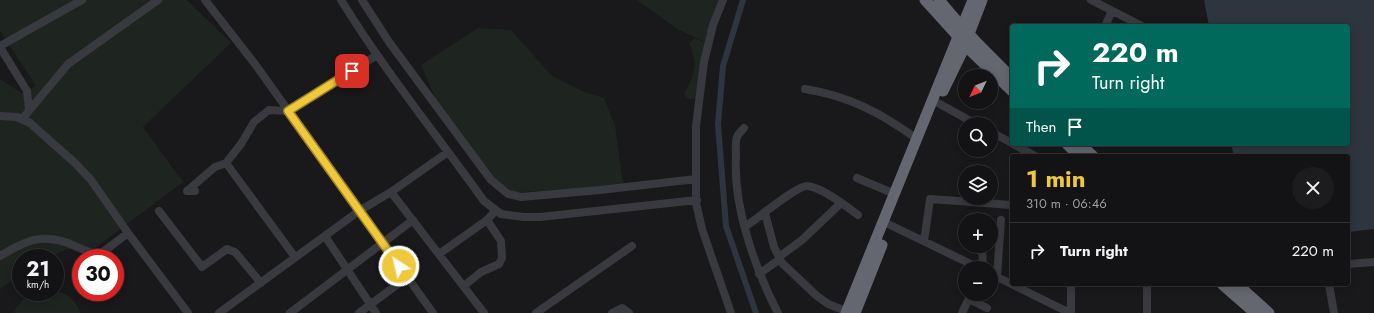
<!DOCTYPE html>
<html lang="en">
<head>
<meta charset="utf-8">
<style>
	:root { --surface:#131214; --page:#1c1b1d; --text:#f1f3f6; --muted:#9d9ea0; --line:#323234; --accent:#efc83c }
	body { margin:0; font-family:Jost,sans-serif; background:var(--page); color:var(--text); height:100vh; display:flex; flex-direction:column; font-size:15px; white-space:nowrap }
	* { box-sizing:border-box; margin:0 }
	p { font-size:13px; color:var(--muted) }
	.icon { flex:none; width:22px; height:22px; fill:none; stroke:currentColor; stroke-width:2; stroke-linecap:round; stroke-linejoin:round }
	.map { position:relative; flex:1; overflow:hidden }
	.side { position:absolute; left:1010px; top:154px; width:340px; height:132px; display:flex; flex-direction:column; background:var(--surface); border-radius:4px; box-shadow:0 2px 10px #0003,0 0 0 1px var(--line) }
	.side>* { flex:none }
	.guide { position:absolute; left:1010px; top:24px; width:340px; height:122px; border-radius:4px; box-shadow:0 2px 10px #0003,0 0 0 1px var(--line); background:#00695c; color:#fff; overflow:hidden }
	.needle { width:26px; rotate:227deg }
	.tools { position:absolute; left:958px; top:69px; display:grid; gap:8px }
	.tools a { display:grid; place-items:center; width:40px; height:40px; border-radius:50%; background:var(--surface); box-shadow:0 2px 10px #0003,0 0 0 1px var(--line); font-size:20px }
	.speed { position:absolute; left:12px; top:249px; display:flex; gap:8px; font-size:20px; font-weight:700; text-align:center }
	.speed>* { display:grid; place-content:center; width:52px; height:52px; border-radius:50%; background:var(--surface); box-shadow:0 2px 10px #0003,0 0 0 1px var(--line); line-height:1 }
	.speed small { font-size:10px; font-weight:400 }
	.speed .limit { border:6px solid #d22; background:#fff; color:#111 }
	.pin { position:absolute; display:grid; place-items:center; width:34px; height:34px; color:#fff; margin:-17px; border-radius:8px; box-shadow:0 2px 6px #0006 }
	.me { position:absolute; width:44px; margin:-22px; rotate:325deg; stroke-linejoin:round; filter:drop-shadow(0 0 3px #0008) }
	.turn { display:flex; align-items:center; gap:14px; height:84px; padding:0 16px; font-size:18px }
	.turn .icon { width:52px; height:52px; stroke-width:2.5 }
	.turn b { display:block; font-size:28px; line-height:34px }
	.then { display:flex; align-items:center; height:38px; padding:0 16px; background:#0003; gap:8px; font-size:15px }
	.round { display:grid; place-items:center; flex:none; width:42px; height:42px; border-radius:21px; background:var(--page) }
	.head { display:flex; align-items:center; justify-content:space-between; height:68px; padding:0 16px }
	h1 { font-size:24px; font-weight:700; line-height:30px; color:var(--accent) }
	ul { padding:0; list-style:none }
	li { display:flex; align-items:center; gap:12px; height:56px; padding:0 16px; border-top:1px solid var(--line) }
	li div { flex:1 }
	li b { display:block; font-size:15px }
	li em { font-style:normal }
	.map>svg:first-child { display:block }
	.green { fill:#1e2520 }
	.water { fill:#2e353e }
	.lines { fill:none; stroke-linecap:round; stroke-linejoin:round }
	.canal { stroke:#2e353e; stroke-width:6 }
	.minor { stroke:#393a3f; stroke-width:8 }
	.highway { stroke:#656770; stroke-width:11 }
	.highway-bridge { stroke:#656770; stroke-width:11 }
	.route-casing { stroke:#9b8227; stroke-width:10 }
	.route { stroke:#efc83c; stroke-width:7 }
</style>
</head>
<body>
<div class="map">
<svg width="1374" height="313" viewBox="0 0 1374 313">
	<rect width="100%" height="100%" fill="#19181a"/>
	<path class="green" d="M0,0H187L231,43L143,127L183,182L95,248L66,249L49,258H21V274L0,289V79L22,93L36,86L0,31Z
		M637,0H721L705,42L677,29Z
		M478,28L511,30L552,76L582,91L604,98L615,125L623,183L594,188L504,193L444,118L421,65Z
		M695,38L705,43L698,98L688,99L684,94C695,72 699,67 689,43Z
		M55,291C69,293 75,301 81,313H14C15,308 18,306 21,302C34,284 45,298 55,291Z"/>
	<path class="water" d="M1204,0H1374V229L1348,232V156H1234L1231,144H1348V26H1209Z"/>
	<g class="lines">
		<path class="canal" d="M743,0L723,66L718,124L726,226L756,313"/>
		<path class="minor" d="M205,0L255,64L433,313
			M341,0C384,70 436,134 484,201L501,214L524,217H540L697,200
			M362,0L389,42L491,180L508,194L521,197L600,190L696,179
			M723,0L713,25L704,62L696,126V203L702,229L731,313
			M1091,0L1142,26
			M1105,26L1112,11
			M0,46L82,0
			M0,47L27,91L29,110
			M805,89C849,96 881,113 917,139
			M938,103L976,124
			M0,116L17,117L30,123L75,163L91,180L128,233L188,313
			M23,118L68,64L158,0
			M744,128C742,131 738,134 737,137C735,142 736,150 736,156C733,206 755,269 778,313
			M991,132L1012,143
			M1013,144L1035,156
			M448,152L391,192L484,313
			M226,163L241,144L254,122L269,110L288,111L377,55
			M857,178L895,194
			M195,191H187L215,167L226,163L295,257
			M159,211L202,267L227,249L235,252L261,283
			M765,213L774,247L782,263L817,296L828,304L851,313
			M884,222L979,268
			M746,226C757,219 798,185 807,186C822,187 846,206 858,215
			M325,236L376,313
			M924,241L930,199L1012,205
			M982,246L983,268
			M439,254L487,220L495,211
			M0,256C24,242 39,233 68,243C77,247 87,252 97,254L103,252L128,233
			M779,257L802,240L841,203
			M1348,264L1374,262
			M759,274L780,259
			M991,274L1070,313
			M997,277L1001,220
			M1071,284V313
			M1147,284V313
			M1329,284L1334,313
			M464,286L481,272L499,264L502,258L501,241L487,220
			M969,299L987,308
			M219,313L359,211L391,192
			M290,313L413,220
			M359,313L406,278
			M536,313L632,246
			M612,313L622,308L629,313
			M962,313L971,294"/>
		<path class="highway" d="M925,0L946,23
			M939,0L956,20
			M979,45L1012,78
			M972,52L1012,91
			M943,91L962,52L982,0
			M1067,144L1079,156
			M1080,144L1093,156
			M1222,284L1255,313
			M1237,284L1269,313
			M846,313L973,0
			M855,313L882,245"/>
		<path class="highway-bridge" d="M956,20L979,45
			M946,23L972,52"/>
	</g>
	<g class="lines">
		<defs>
			<path id="route" d="M352,71L288,111L399,266"/>
		</defs>
		<use href="#route" class="route-casing"/>
		<use href="#route" class="route"/>
	</g>
</svg>
<div class="tools">
<a><svg class="needle" viewBox="-14 -14 28 28"><path d="M0-13l5 13h-10z" fill="#e53935"/><path d="M0 13l5-13h-10z" fill="#9d9ea0"/></svg></a>
<a><svg class="icon" aria-label="search" viewBox="0 0 24 24"><circle cx="10" cy="10" r="6"/><path d="M15 15l6 6"/></svg></a>
<a><svg class="icon" aria-label="layers" viewBox="0 0 24 24"><path d="M12 4l9 5-9 5-9-5zM3 14l9 5 9-5"/></svg></a>
<a>+</a>
<a>−</a>
</div>
<div class="speed"><div>21<small>km/h</small></div><div class="limit">30</div></div>
<div class="pin" style="left:352px;top:71px;background:#d93025"><svg class="icon" aria-label="arrive" viewBox="0 0 24 24"><path d="M6 21V4h12l-3 4 3 4H6"/></svg></div>
<svg class="me" style="left:399px;top:266px" viewBox="-20 -20 40 40"><circle r="17" fill="#efc83c" stroke="#fff" stroke-width="3"/><path d="M0-11L8 9 0 5-8 9z" fill="#fff"/></svg>
<div class="guide">
<div class="turn"><svg class="icon" aria-label="right" viewBox="0 0 24 24"><path d="M7 20v-9h11M14 6l5 5-5 5"/></svg><div><b>220 m</b>Turn right</div></div>
<div class="then">Then<svg class="icon" aria-label="arrive" viewBox="0 0 24 24"><path d="M6 21V4h12l-3 4 3 4H6"/></svg></div>
</div>
<section class="side">
<div class="head"><div><h1>1 min</h1><p>310 m · 06:46</p></div><a class="round"><svg class="icon" aria-label="close" viewBox="0 0 24 24"><path d="M6 6l12 12M18 6L6 18"/></svg></a></div>
<ul>
<li><svg class="icon" aria-label="right" viewBox="0 0 24 24"><path d="M7 20v-9h11M14 6l5 5-5 5"/></svg><div><b>Turn right</b></div><em>220 m</em></li>
</ul>
</section>
</div>
</body>
</html>
